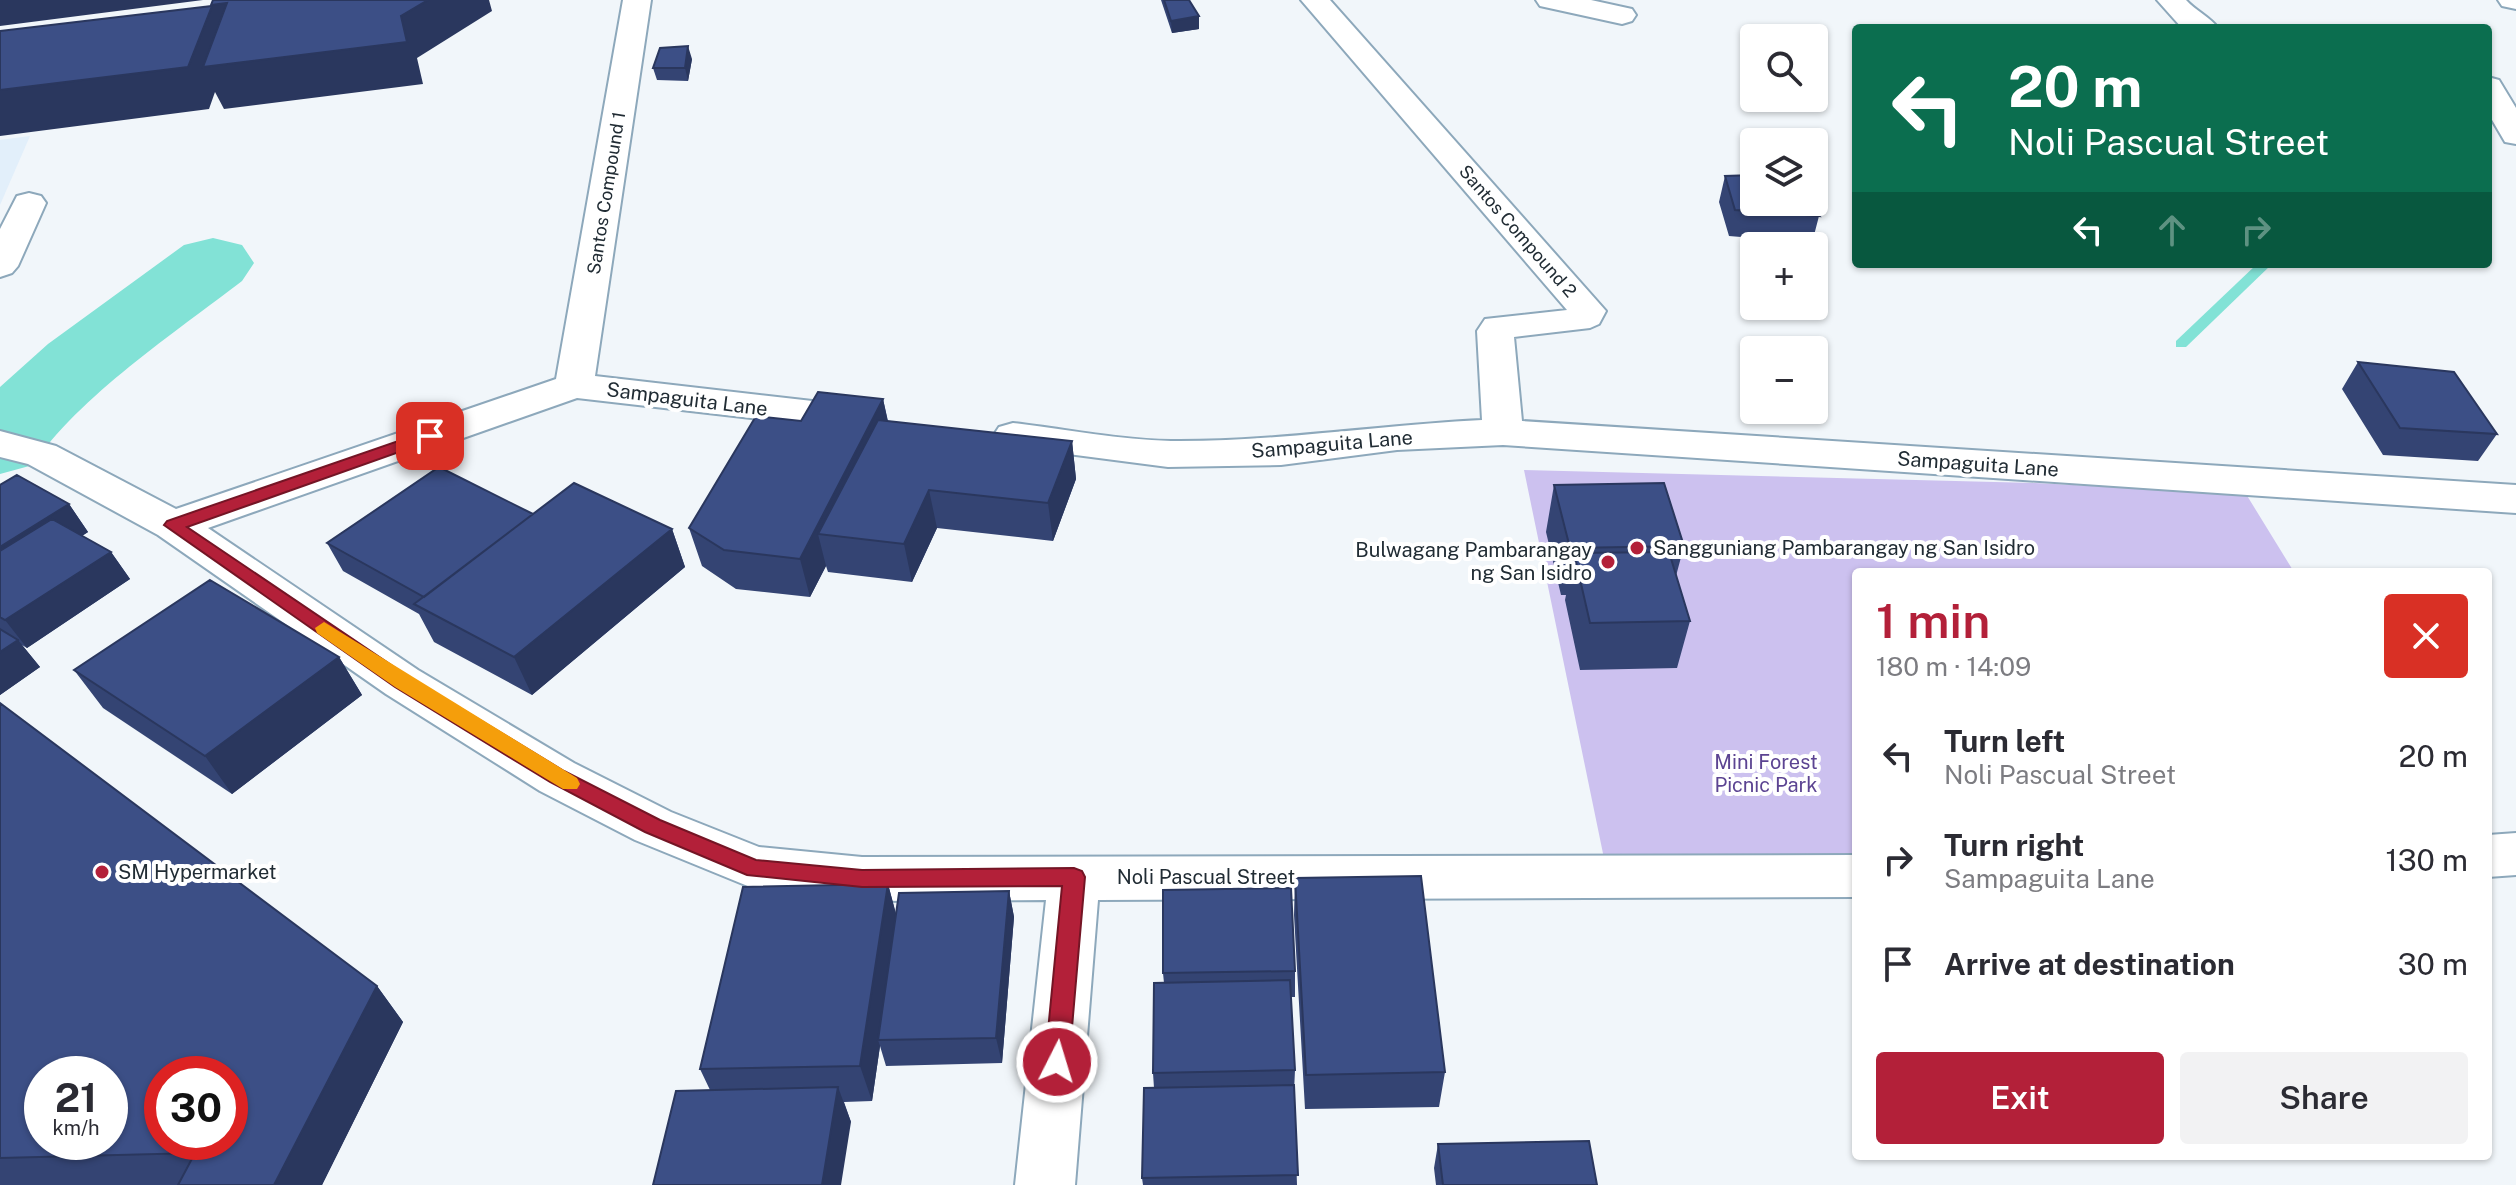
<!DOCTYPE html>
<html lang="en">
<head>
<meta charset="utf-8">
<style>
	:root { --surface:#fff; --page:#f2f2f3; --text:#2b2b33; --muted:#7c7c81; --accent:#b32039 }
	body { margin:0; font-family:"Public Sans",sans-serif; background:var(--page); color:var(--text); height:100vh; display:flex; flex-direction:column; font-size:30px; white-space:nowrap }
	* { box-sizing:border-box; margin:0 }
	p { font-size:26px; color:var(--muted) }
	.icon { flex:none; width:44px; height:44px; fill:none; stroke:currentColor; stroke-width:2; stroke-linecap:round; stroke-linejoin:round }
	.map { position:relative; flex:1; overflow:hidden }
	.panel { position:absolute; left:1852px; top:568px; width:640px; height:592px; display:flex; flex-direction:column; background:var(--surface); border-radius:8px; box-shadow:0 2px 6px #0004 }
	.panel>* { flex:none }
	.guide { position:absolute; left:1852px; top:24px; width:640px; height:244px; border-radius:8px; box-shadow:0 2px 6px #0004; background:#0b6e4f; color:#fff; overflow:hidden }
	.fabs { position:absolute; left:1740px; top:24px; display:grid; gap:16px }
	.fabs a { display:grid; place-items:center; width:88px; height:88px; border-radius:8px; background:var(--surface); box-shadow:0 2px 6px #0004; font-size:40px }
	.speed { position:absolute; left:24px; top:1056px; display:flex; gap:16px; font-size:40px; font-weight:700; text-align:center }
	.speed>* { display:grid; place-content:center; width:104px; height:104px; border-radius:50%; background:var(--surface); box-shadow:0 2px 6px #0004; line-height:1 }
	.speed small { font-size:20px; font-weight:400 }
	.speed .limit { border:12px solid #d22; background:#fff; color:#111 }
	.pin { position:absolute; display:grid; place-items:center; width:68px; height:68px; color:#fff; margin:-34px; border-radius:16px; box-shadow:0 4px 12px #0006 }
	.me { position:absolute; width:88px; margin:-44px; rotate:5deg; stroke-linejoin:round; filter:drop-shadow(0 0 6px #0008) }
	.turn { display:flex; align-items:center; gap:28px; height:168px; padding:0 24px; font-size:36px }
	.turn .icon { width:104px; height:104px; stroke-width:2.5 }
	.turn b { display:block; font-size:56px; line-height:68px }
	.lanes { display:flex; align-items:center; height:76px; padding:0 24px; background:#0003; justify-content:center; gap:40px; direction:ltr }
	.lanes .off { opacity:.35 }
	.round { display:grid; place-items:center; flex:none; width:84px; height:84px; border-radius:8px; background:var(--page) }
	.overview { display:flex; align-items:center; justify-content:space-between; height:136px; padding:0 24px }
	h1 { font-size:48px; font-weight:600; line-height:60px; color:var(--accent) }
	.button { display:flex; gap:16px; margin-top:auto; padding:16px 24px }
	.button a { flex:1; height:92px; border-radius:8px; background:var(--accent); color:#fff; font-size:32px; font-weight:600; line-height:92px; text-align:center }
	.button a+a { background:var(--page); color:var(--text) }
	ul { padding:0; list-style:none }
	li { display:flex; align-items:center; gap:24px; height:104px; padding:0 24px }
	li div { flex:1 }
	li b { display:block; font-size:30px }
	li em { font-style:normal }
	.map>svg:first-child { display:block }
	.built { fill:#e2effa }
	.green { fill:#ccc1ef }
	.lines { fill:none; stroke-linecap:round; stroke-linejoin:round }
	.stream { fill:#82e2d6; fill-rule:evenodd }
	.river { fill:#82e2d6; fill-rule:evenodd }
	.minor-casing { stroke:#8da8bb; stroke-width:4 }
	.minor { fill:#fff; fill-rule:evenodd }
	.wall { fill:#344473 }
	.shaded-wall { fill:#2a375e }
	.building { fill:#3c4f86; stroke:#2a375e; stroke-width:2; fill-rule:evenodd }
	.route { fill:#b32039; stroke:#741525; stroke-width:2 }
	.slow { fill:#f59e0b }
	.poi-dot { fill:#b32039; stroke:#fff; stroke-width:3 }
	.labels { text-anchor:middle; dominant-baseline:central; stroke-width:8; stroke-linejoin:round; paint-order:stroke }
	.far-street-label { font-size:18px; fill:#212c34; stroke:#fff }
	.street-label { font-size:20px; fill:#212c34; stroke:#fff }
	.poi-label { font-size:20px; fill:#212c34; stroke:#fff; text-anchor:start }
	.park-label { font-size:20px; fill:#5c4492; stroke:#fff }
</style>
</head>
<body>
<div class="map">
<svg width="2516" height="1185" viewBox="0 0 2516 1185">
	<rect width="100%" height="100%" fill="#f1f6fa"/>
	<path class="built" d="M30,136L0,205V140Z"/>
	<path class="green" d="M1524,470L2035,483L2246,494L2294,572H1856V859L1606,868Z"/>
	<g class="lines">
		<path class="stream" d="M2257,264H2272L2186,347H2176V341Z"/>
		<path class="river" d="M213,238L242,245L254,263L242,281C177,331 78,397 33,465L0,474V387L48,344L184,245Z"/>
		<defs>
			<path id="minor" d="M623,0H651L595,376L865,407L879,410L885,419L879,428L865,431L577,398L208,528L418,670L574,763L671,812L759,847L862,857L1856,855V897L1098,900L1075,1185H1015L1046,900L862,901L755,889L635,840L540,791L386,694L158,535L28,464L0,457V431L56,446L176,509L556,379Z
				M1301,0H1330L1606,311L1599,324L1590,328L1514,337L1522,421L2516,485V513L1503,445L1397,450L1281,465L1168,467L999,445L993,436L999,427L1013,423C1065,429 1119,440 1171,441C1276,442 1378,425 1482,420L1477,331L1485,319L1567,310Z
				M1536,0H1591L1632,9L1636,15L1632,21L1622,24L1540,6Z
				M2157,0H2186C2196,11 2210,17 2218,28H2182Z
				M2498,0H2516V9L2502,6Z
				M2488,77L2499,80L2516,108V144L2505,142L2488,113Z
				M29,193L41,196L46,203L18,266L12,273L0,277V229L17,196Z
				M2516,833V875L2488,877V835Z"/>
		</defs>
		<use href="#minor" class="minor-casing"/>
		<use href="#minor" class="minor"/>
	</g>
	<path class="wall" d="M1161,0H1189L1199,29L1172,33Z
		M692,59L688,81L657,80L653,68Z
		M1725,176L1819,216L1812,243L1729,236L1719,202Z
		M2358,362L2497,434L2478,461L2383,455L2342,389Z
		M883,399L888,421L1072,441L1076,479L1053,541L937,528L912,582L828,572L826,566L810,597L736,589L702,566L689,528L801,421Z
		M0,485L69,504L88,532L82,536L111,552L130,579L27,648L22,645L40,667L0,695Z
		M1554,485L1684,546L1676,576L1690,621L1677,668L1580,670L1565,600L1566,595H1561L1546,532Z
		M533,514L672,529L685,567L532,695L434,642L419,614L343,571L327,543Z
		M339,657L362,695L232,794L103,708L74,670Z
		M0,703L377,986L403,1022L322,1185H0Z
		M1295,878L1445,1072L1439,1107L1305,1109L1294,915Z
		M888,884L896,915L1009,891L1014,917L1002,1063L886,1066L880,1046L872,1101L844,1102L851,1122L710,1090L700,1069Z
		M1295,971V997H1291L1295,1070L1294,1092L1297,1185H1143L1142,1178L1154,1088L1153,1073L1164,983L1163,973Z
		M1438,1144L1597,1185H1436L1434,1168Z"/>
	<path class="shaded-wall" d="M0,0H203L0,26Z
		M428,0H489L492,11L417,58L423,84L224,109L215,92L209,109L0,136V90L212,7L211,5L227,3L401,16Z
		M1199,16V29L1172,33L1171,21Z
		M688,46L692,59L688,81L685,68Z
		M883,399L891,437L818,534L826,566L810,597L800,559Z
		M1072,441L1076,479L1053,541L1048,503Z
		M929,490L937,528L912,582L904,544Z
		M69,504L88,532L0,588V547Z
		M672,529L685,567L532,695L514,657Z
		M111,552L130,579L27,648L5,620Z
		M18,640L40,667L0,695V652Z
		M339,657L362,695L232,794L205,756Z
		M888,884L898,921L878,1040L880,1046L872,1101L860,1066Z
		M1009,891L1014,917L1002,1063L996,1038Z
		M377,986L403,1022L322,1185H274Z
		M838,1087L851,1122L841,1185H822Z"/>
	<path class="building" d="M213,0H428L401,16L407,42L203,67L227,3L211,5Z
		M1164,0H1189L1199,16L1171,21Z
		M212,6L188,67L0,90V31Z
		M688,46L685,68H653L660,48Z
		M1754,175V202H1804L1819,216L1735,210L1725,176Z
		M2358,362L2454,372L2497,434L2400,428Z
		M818,392L883,399L800,559L724,550L689,528L756,416L801,421Z
		M878,420L1072,441L1048,503L929,490L904,544L818,534Z
		M439,467L533,514L424,597L327,543Z
		M17,475L69,504L0,547V485Z
		M574,483L672,529L514,657L414,604Z
		M1664,483L1684,546L1570,548L1554,485Z
		M52,519L111,552L5,620L0,617V551Z
		M1669,552L1690,621L1590,623L1574,553Z
		M210,580L339,657L205,756L74,670Z
		M0,629L18,640L0,652Z
		M0,703L377,986L274,1185H178L195,1153L0,1158ZM42,1074H110V1142H42ZM162,1074H230V1142H162Z
		M1421,876L1445,1072L1306,1075L1295,878Z
		M888,884L860,1066L700,1069L743,887Z
		M1291,888L1295,971L1163,973V890Z
		M1009,891L996,1038L878,1040L899,893Z
		M1290,980L1295,1070L1153,1073L1154,983Z
		M1294,1085L1298,1175L1142,1178L1144,1088Z
		M838,1087L822,1185H653L676,1091Z
		M1589,1141L1597,1185H1443L1438,1144Z"/>
	<path class="route" d="M430,430L439,436L436,439L187,527L409,677L564,771L660,820L756,860L862,870L1074,868L1082,871L1085,877L1069,1062L1065,1069L1057,1072L1049,1069L1045,1062L1062,886L862,887L747,875L645,832L550,782L395,687L164,525L167,521Z"/>
	<path class="slow" d="M324,622L577,778L580,784L577,789H563L395,687L317,633L315,628Z"/>
	<g class="poi-dot">
		<circle cx="1637" cy="548" r="8"/>
		<circle cx="1608" cy="562" r="8"/>
		<circle cx="102" cy="872" r="8"/>
	</g>
	<g class="labels">
		<g class="far-street-label">
			<text transform="translate(606 193) rotate(-81)">Santos Compound 1</text>
			<text transform="translate(1518 231) rotate(49)">Santos Compound 2</text>
		</g>
		<g class="street-label">
			<text transform="translate(687 399) rotate(7)">Sampaguita Lane</text>
			<text transform="translate(1332 444) rotate(-5)">Sampaguita Lane</text>
			<text transform="translate(1978 464) rotate(4)">Sampaguita Lane</text>
			<text x="1206" y="877">Noli Pascual Street</text>
		</g>
		<g class="poi-label">
			<text x="1653" y="548">Sangguniang Pambarangay ng San Isidro</text>
			<text x="1592" y="550" text-anchor="end">Bulwagang Pambarangay<tspan x="1592" dy="23">ng San Isidro</tspan></text>
			<text x="118" y="872">SM Hypermarket</text>
		</g>
		<g class="park-label">
			<text x="1766" y="762">Mini Forest<tspan x="1766" dy="23">Picnic Park</tspan></text>
		</g>
	</g>
</svg>
<div class="fabs">
<a><svg class="icon" aria-label="search" viewBox="0 0 24 24"><circle cx="10" cy="10" r="6"/><path d="M15 15l6 6"/></svg></a>
<a><svg class="icon" aria-label="layers" viewBox="0 0 24 24"><path d="M12 4l9 5-9 5-9-5zM3 14l9 5 9-5"/></svg></a>
<a>+</a>
<a>−</a>
</div>
<div class="speed"><div>21<small>km/h</small></div><div class="limit">30</div></div>
<div class="pin" style="left:430px;top:436px;background:#d93025"><svg class="icon" aria-label="arrive" viewBox="0 0 24 24"><path d="M6 21V4h12l-3 4 3 4H6"/></svg></div>
<svg class="me" style="left:1057px;top:1062px" viewBox="-20 -20 40 40"><circle r="17" fill="#b32039" stroke="#fff" stroke-width="3"/><path d="M0-11L8 9 0 5-8 9z" fill="#fff"/></svg>
<div class="guide">
<div class="turn"><svg class="icon" aria-label="left" viewBox="0 0 24 24"><path d="M17 20v-9H6M10 6l-5 5 5 5"/></svg><div><b>20 m</b>Noli Pascual Street</div></div>
<div class="lanes"><svg class="icon" aria-label="left" viewBox="0 0 24 24"><path d="M17 20v-9H6M10 6l-5 5 5 5"/></svg><svg class="icon off" aria-label="ahead" viewBox="0 0 24 24"><path d="M12 20V5M6 11l6-6 6 6"/></svg><svg class="icon off" aria-label="right" viewBox="0 0 24 24"><path d="M7 20v-9h11M14 6l5 5-5 5"/></svg></div>
</div>
<section class="panel">
<div class="overview"><div><h1>1 min</h1><p>180 m · 14:09</p></div><a class="round" style="background:#d93025;color:#fff"><svg class="icon" aria-label="close" viewBox="0 0 24 24"><path d="M6 6l12 12M18 6L6 18"/></svg></a></div>
<ul>
<li><svg class="icon" aria-label="left" viewBox="0 0 24 24"><path d="M17 20v-9H6M10 6l-5 5 5 5"/></svg><div><b>Turn left</b><p>Noli Pascual Street</p></div><em>20 m</em></li>
<li><svg class="icon" aria-label="right" viewBox="0 0 24 24"><path d="M7 20v-9h11M14 6l5 5-5 5"/></svg><div><b>Turn right</b><p>Sampaguita Lane</p></div><em>130 m</em></li>
<li><svg class="icon" aria-label="arrive" viewBox="0 0 24 24"><path d="M6 21V4h12l-3 4 3 4H6"/></svg><div><b>Arrive at destination</b></div><em>30 m</em></li>
</ul>
<div class="button"><a>Exit</a><a>Share</a></div>
</section>
</div>
</body>
</html>
